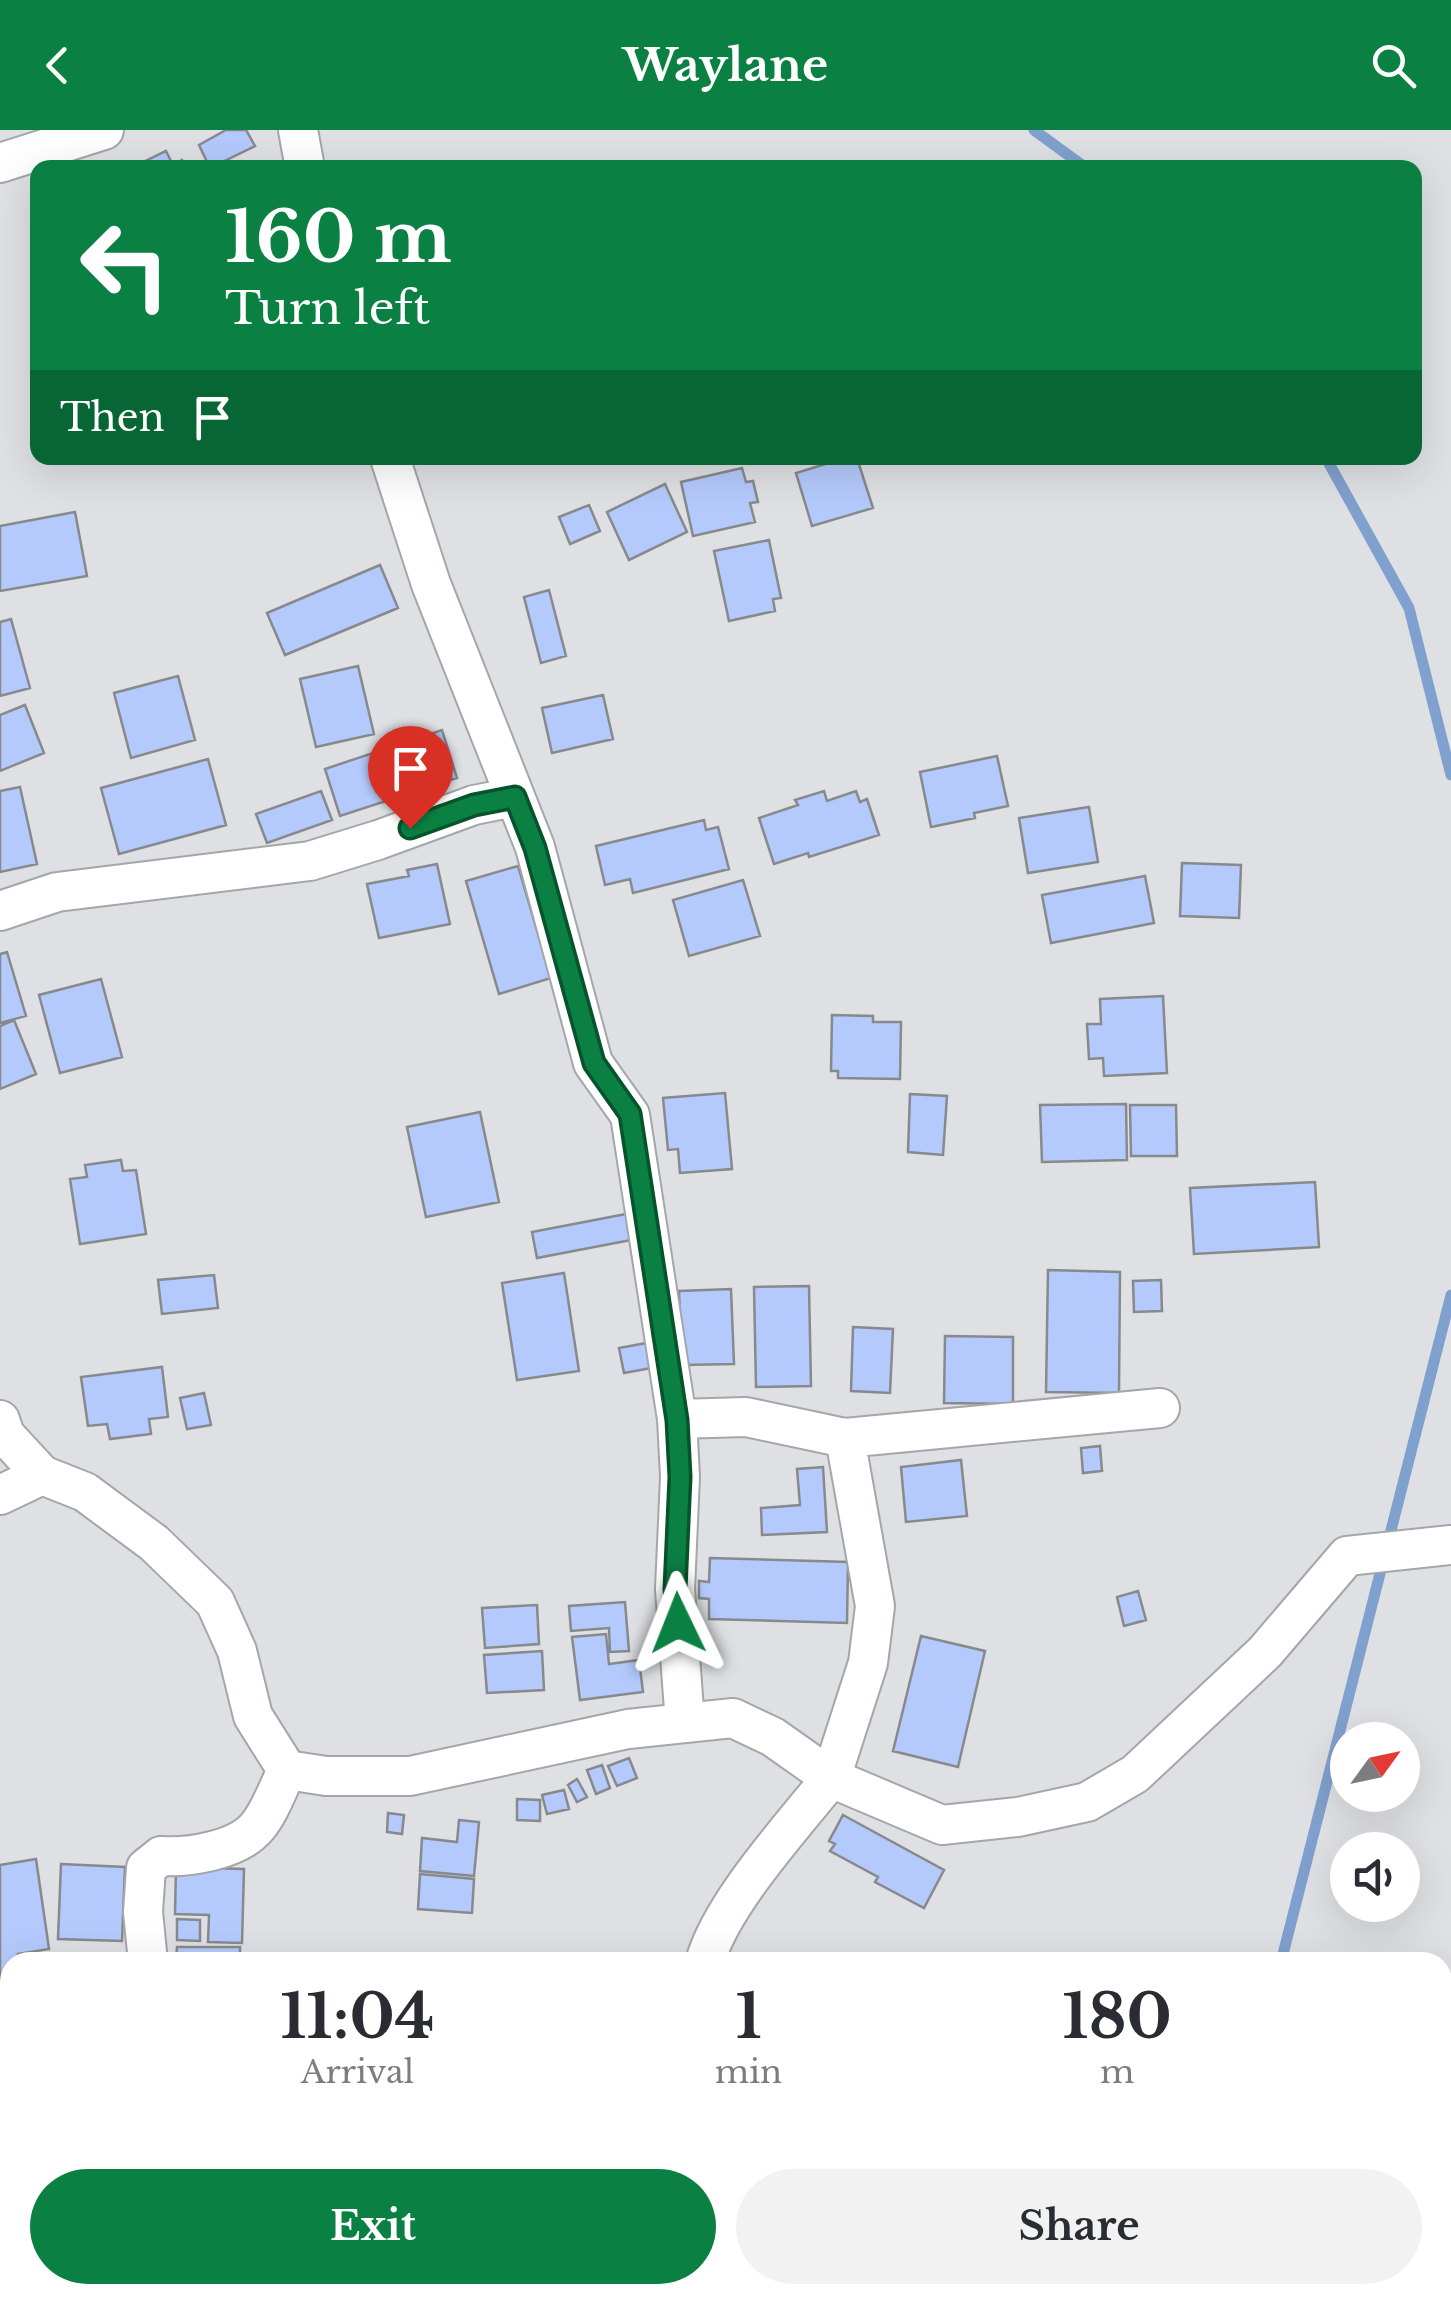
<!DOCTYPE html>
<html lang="en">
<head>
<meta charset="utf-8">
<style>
	:root { --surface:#fff; --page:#f2f2f3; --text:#2b2b33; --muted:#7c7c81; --accent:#0b8043 }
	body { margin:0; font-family:"Libre Baskerville",serif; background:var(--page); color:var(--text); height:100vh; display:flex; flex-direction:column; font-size:38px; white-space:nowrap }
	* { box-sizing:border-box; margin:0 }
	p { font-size:32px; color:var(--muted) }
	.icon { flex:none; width:55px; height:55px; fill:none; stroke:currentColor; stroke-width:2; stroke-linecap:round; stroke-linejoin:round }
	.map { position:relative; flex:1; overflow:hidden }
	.panel { position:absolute; left:0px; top:1822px; width:1452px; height:352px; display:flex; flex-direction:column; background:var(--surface); border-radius:30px 30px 0 0; box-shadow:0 10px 40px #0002 }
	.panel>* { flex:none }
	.banner { position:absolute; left:30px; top:30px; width:1392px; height:305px; border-radius:20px; box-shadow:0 10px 40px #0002; background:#0b8043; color:#fff; overflow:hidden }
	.needle { width:65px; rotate:57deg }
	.tools { position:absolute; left:1330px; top:1592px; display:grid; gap:20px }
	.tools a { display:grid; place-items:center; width:90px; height:90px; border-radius:50%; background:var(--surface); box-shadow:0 10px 40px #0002; font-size:50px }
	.pin { position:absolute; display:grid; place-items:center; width:85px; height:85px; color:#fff; margin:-102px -42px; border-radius:50% 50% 50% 0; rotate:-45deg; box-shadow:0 0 10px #0007 }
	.pin .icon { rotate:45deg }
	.me { position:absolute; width:110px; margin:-55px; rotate:358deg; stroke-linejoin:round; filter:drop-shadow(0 0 8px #0008) }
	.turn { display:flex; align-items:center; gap:35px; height:210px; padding:0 30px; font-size:45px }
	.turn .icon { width:130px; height:130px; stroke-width:2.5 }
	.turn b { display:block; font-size:70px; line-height:85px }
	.then { display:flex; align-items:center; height:95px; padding:0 30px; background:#0003; gap:20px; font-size:38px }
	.eta { display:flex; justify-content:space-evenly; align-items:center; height:170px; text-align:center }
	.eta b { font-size:60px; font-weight:800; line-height:70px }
	.primary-button { display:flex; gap:20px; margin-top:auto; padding:20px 30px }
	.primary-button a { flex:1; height:115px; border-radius:60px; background:var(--accent); color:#fff; font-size:40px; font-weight:800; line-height:115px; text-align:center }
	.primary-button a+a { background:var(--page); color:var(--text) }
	header { display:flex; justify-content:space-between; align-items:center; height:130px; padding:0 30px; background:var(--accent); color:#fff; font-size:45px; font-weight:800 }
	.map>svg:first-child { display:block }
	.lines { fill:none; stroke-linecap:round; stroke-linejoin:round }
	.stream { stroke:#80a0cd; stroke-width:11 }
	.building { fill:#b4cafc; stroke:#87898d; stroke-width:2.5 }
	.street-casing { stroke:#a4a6aa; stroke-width:42 }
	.street { stroke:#fff; stroke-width:38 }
	.route-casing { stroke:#07532c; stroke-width:25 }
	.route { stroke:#0b8043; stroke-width:18 }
</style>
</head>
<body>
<header><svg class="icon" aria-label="back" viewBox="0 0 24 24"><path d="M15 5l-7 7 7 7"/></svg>Waylane<svg class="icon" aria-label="search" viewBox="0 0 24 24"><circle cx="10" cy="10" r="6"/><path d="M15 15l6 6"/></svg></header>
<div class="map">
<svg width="1451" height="2174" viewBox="0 0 1451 2174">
	<rect width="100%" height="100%" fill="#dee0e4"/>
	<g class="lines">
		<path class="stream" d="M1034,0L1086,38
			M1326,328L1409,478L1451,645
			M1281,1832L1451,1165
			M1192,2174L1195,2165"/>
	</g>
	<path class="building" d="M226,0H246L255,16L210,38L199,15Z
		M166,21L173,35L182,30L186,38H131Z
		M845,328H857L873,378L812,396L796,343Z
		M742,338L746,352L753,351L758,372L750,373L755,392L693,406L681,352Z
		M665,354L687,402L629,430L607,382Z
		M589,375L600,401L570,414L559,387Z
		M75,382L87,446L0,461V396Z
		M769,410L781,468L773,469L775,481L729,491L714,421Z
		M380,435L398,478L285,525L267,483Z
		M549,460L566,526L541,533L524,467Z
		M11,489L30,558L0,566V492Z
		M358,536L374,604L316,617L300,549Z
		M178,546L195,610L131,628L114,563Z
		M603,565L613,609L552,623L542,578Z
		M25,575L44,623L0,641V585Z
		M442,600L457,648L340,686L325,639Z
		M997,626L1008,676L974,683L975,688L931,697L920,642Z
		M208,629L226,695L119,724L101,658Z
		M20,657L37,734L0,742V661Z
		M321,661L332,690L267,713L256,684Z
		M824,661L827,671L856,661L860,672L867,669L879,705L809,727L808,723L774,734L759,688L798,675L795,670Z
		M1089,677L1098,732L1028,743L1019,688Z
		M704,690L706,700L718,697L729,739L633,763L630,749L605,755L596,716Z
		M1182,733L1241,735L1239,788L1180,786Z
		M437,734L450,794L379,808L367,754L409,746L407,740Z
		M518,736L551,848L499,864L466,751Z
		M1145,746L1154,793L1051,813L1042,765Z
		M743,750L760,806L689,826L673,770Z
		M7,822L26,886L0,893V824Z
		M101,849L122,927L60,943L39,865Z
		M1163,866L1167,943L1104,946L1103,928L1089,929L1087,894H1101L1100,869Z
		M832,885L873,886V892H901L900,949L838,948V941H831Z
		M14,890L36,944L0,959V896Z
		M725,963L732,1039L680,1043L678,1019L668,1020L663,968Z
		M910,964L947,966L943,1025L908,1022Z
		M1126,974L1127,1030L1042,1032L1040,975Z
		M1130,975H1176L1177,1026H1131Z
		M480,982L499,1072L426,1087L407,997Z
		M121,1030L123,1041L136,1040L146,1104L80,1114L70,1049L87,1047L85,1035Z
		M1315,1052L1319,1117L1194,1124L1190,1058Z
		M626,1084L631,1110L537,1128L532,1102Z
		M1048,1140L1120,1142L1119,1263L1046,1262Z
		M564,1143L579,1241L517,1250L502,1153Z
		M214,1145L218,1178L162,1184L158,1150Z
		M1161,1150L1162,1181L1134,1182L1133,1151Z
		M809,1156L811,1256L756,1257L754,1157Z
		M731,1159L734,1234L682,1235L679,1161Z
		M853,1197L893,1199L890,1263L851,1261Z
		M945,1206L1013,1207V1274L944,1273Z
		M652,1212L657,1237L624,1243L619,1218Z
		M162,1237L168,1287L149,1289L151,1304L110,1309L107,1294L88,1296L81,1247Z
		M204,1263L211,1295L187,1299L180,1268Z
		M1100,1316L1102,1341L1083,1343L1081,1318Z
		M961,1330L967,1386L906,1392L901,1337Z
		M823,1337L827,1402L762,1405L761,1378L800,1375L797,1339Z
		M710,1428L848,1432L847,1493L709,1489V1469L699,1468V1451L709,1452Z
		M1138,1461L1146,1490L1124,1496L1117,1467Z
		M625,1472L629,1521L610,1522L609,1498L571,1501L569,1476Z
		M537,1475L539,1514L485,1518L482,1478Z
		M606,1504L609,1534L639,1530L643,1562L580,1570L572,1507Z
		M921,1506L985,1521L958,1637L893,1621Z
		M542,1521L544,1560L487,1563L484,1525Z
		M629,1628L637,1648L617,1656L608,1636Z
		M602,1635L610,1658L596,1664L587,1640Z
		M577,1649L587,1667L577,1672L568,1655Z
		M564,1660L569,1679L547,1684L542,1665Z
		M517,1669L540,1670V1691L517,1690Z
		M388,1683L404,1685L402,1704L387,1702Z
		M843,1685L944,1740L924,1778L875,1752L878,1747L830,1721L835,1714L829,1711Z
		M459,1690L479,1692L474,1746L420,1741L422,1708L457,1712Z
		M36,1729L49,1819L18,1824L20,1832H10V1850L0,1852V1735Z
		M61,1734L125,1737L122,1811L58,1809Z
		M176,1737L244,1739L242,1813L208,1812L209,1785L175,1784Z
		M420,1744L474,1749L472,1783L418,1779Z
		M177,1789L200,1790V1811L177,1810Z
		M177,1817H240V1832H176Z
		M1442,2048L1451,2051V2104L1442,2101Z
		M186,2165H252V2172Z
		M745,2165H822V2174H751V2166Z
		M1321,2165H1323L1346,2174H1318Z"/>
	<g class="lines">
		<defs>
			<path id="street" d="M298,0L305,38
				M0,33L104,0
				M390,328L431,454L535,717L593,933L630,985L677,1289L680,1347L675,1459L685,1593
				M0,781L57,762L310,731L378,710L474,675L515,667
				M677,1289L746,1287L845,1308
				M0,1290L5,1305L42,1345L85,1362L154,1413L215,1472L237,1521L253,1586L287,1640L326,1646H410L628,1599L733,1588L773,1607L831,1648L868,1533L875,1476L845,1308L1160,1278
				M0,1365L42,1345
				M148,1832L143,1782L146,1738L161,1726C189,1728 238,1720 257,1697C270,1682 278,1658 287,1640
				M705,1832C721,1774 792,1697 831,1648L942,1695L1018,1687L1087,1672L1135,1644L1265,1522L1347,1426L1451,1415
				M138,2165L139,2174
				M647,2174V2165"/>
		</defs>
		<use href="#street" class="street-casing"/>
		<use href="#street" class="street"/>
	</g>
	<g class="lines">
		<defs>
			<path id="route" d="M410,698L474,675L515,667L535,718L594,933L630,984L677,1290L680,1347L675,1459L678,1493"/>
		</defs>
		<use href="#route" class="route-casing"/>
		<use href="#route" class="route"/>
	</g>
</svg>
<div class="tools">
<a><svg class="needle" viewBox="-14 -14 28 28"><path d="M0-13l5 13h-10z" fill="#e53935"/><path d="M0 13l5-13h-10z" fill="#7c7c81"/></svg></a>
<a><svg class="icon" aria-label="sound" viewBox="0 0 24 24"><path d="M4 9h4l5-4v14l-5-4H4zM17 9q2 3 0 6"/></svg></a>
</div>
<div class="pin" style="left:410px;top:698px;background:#d93025"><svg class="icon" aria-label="arrive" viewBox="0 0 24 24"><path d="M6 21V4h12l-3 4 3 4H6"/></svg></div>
<svg class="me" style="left:678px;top:1493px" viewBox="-20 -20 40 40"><path d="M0-17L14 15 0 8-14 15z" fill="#0b8043" stroke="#fff" stroke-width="4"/></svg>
<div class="banner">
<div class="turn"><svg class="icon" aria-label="left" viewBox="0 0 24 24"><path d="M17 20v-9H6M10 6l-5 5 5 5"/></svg><div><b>160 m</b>Turn left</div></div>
<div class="then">Then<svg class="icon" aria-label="arrive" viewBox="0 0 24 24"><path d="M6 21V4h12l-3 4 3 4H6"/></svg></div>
</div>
<section class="panel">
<div class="eta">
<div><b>11:04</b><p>Arrival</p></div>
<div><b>1</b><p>min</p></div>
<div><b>180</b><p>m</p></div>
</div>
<div class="primary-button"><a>Exit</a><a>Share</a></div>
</section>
</div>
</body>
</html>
